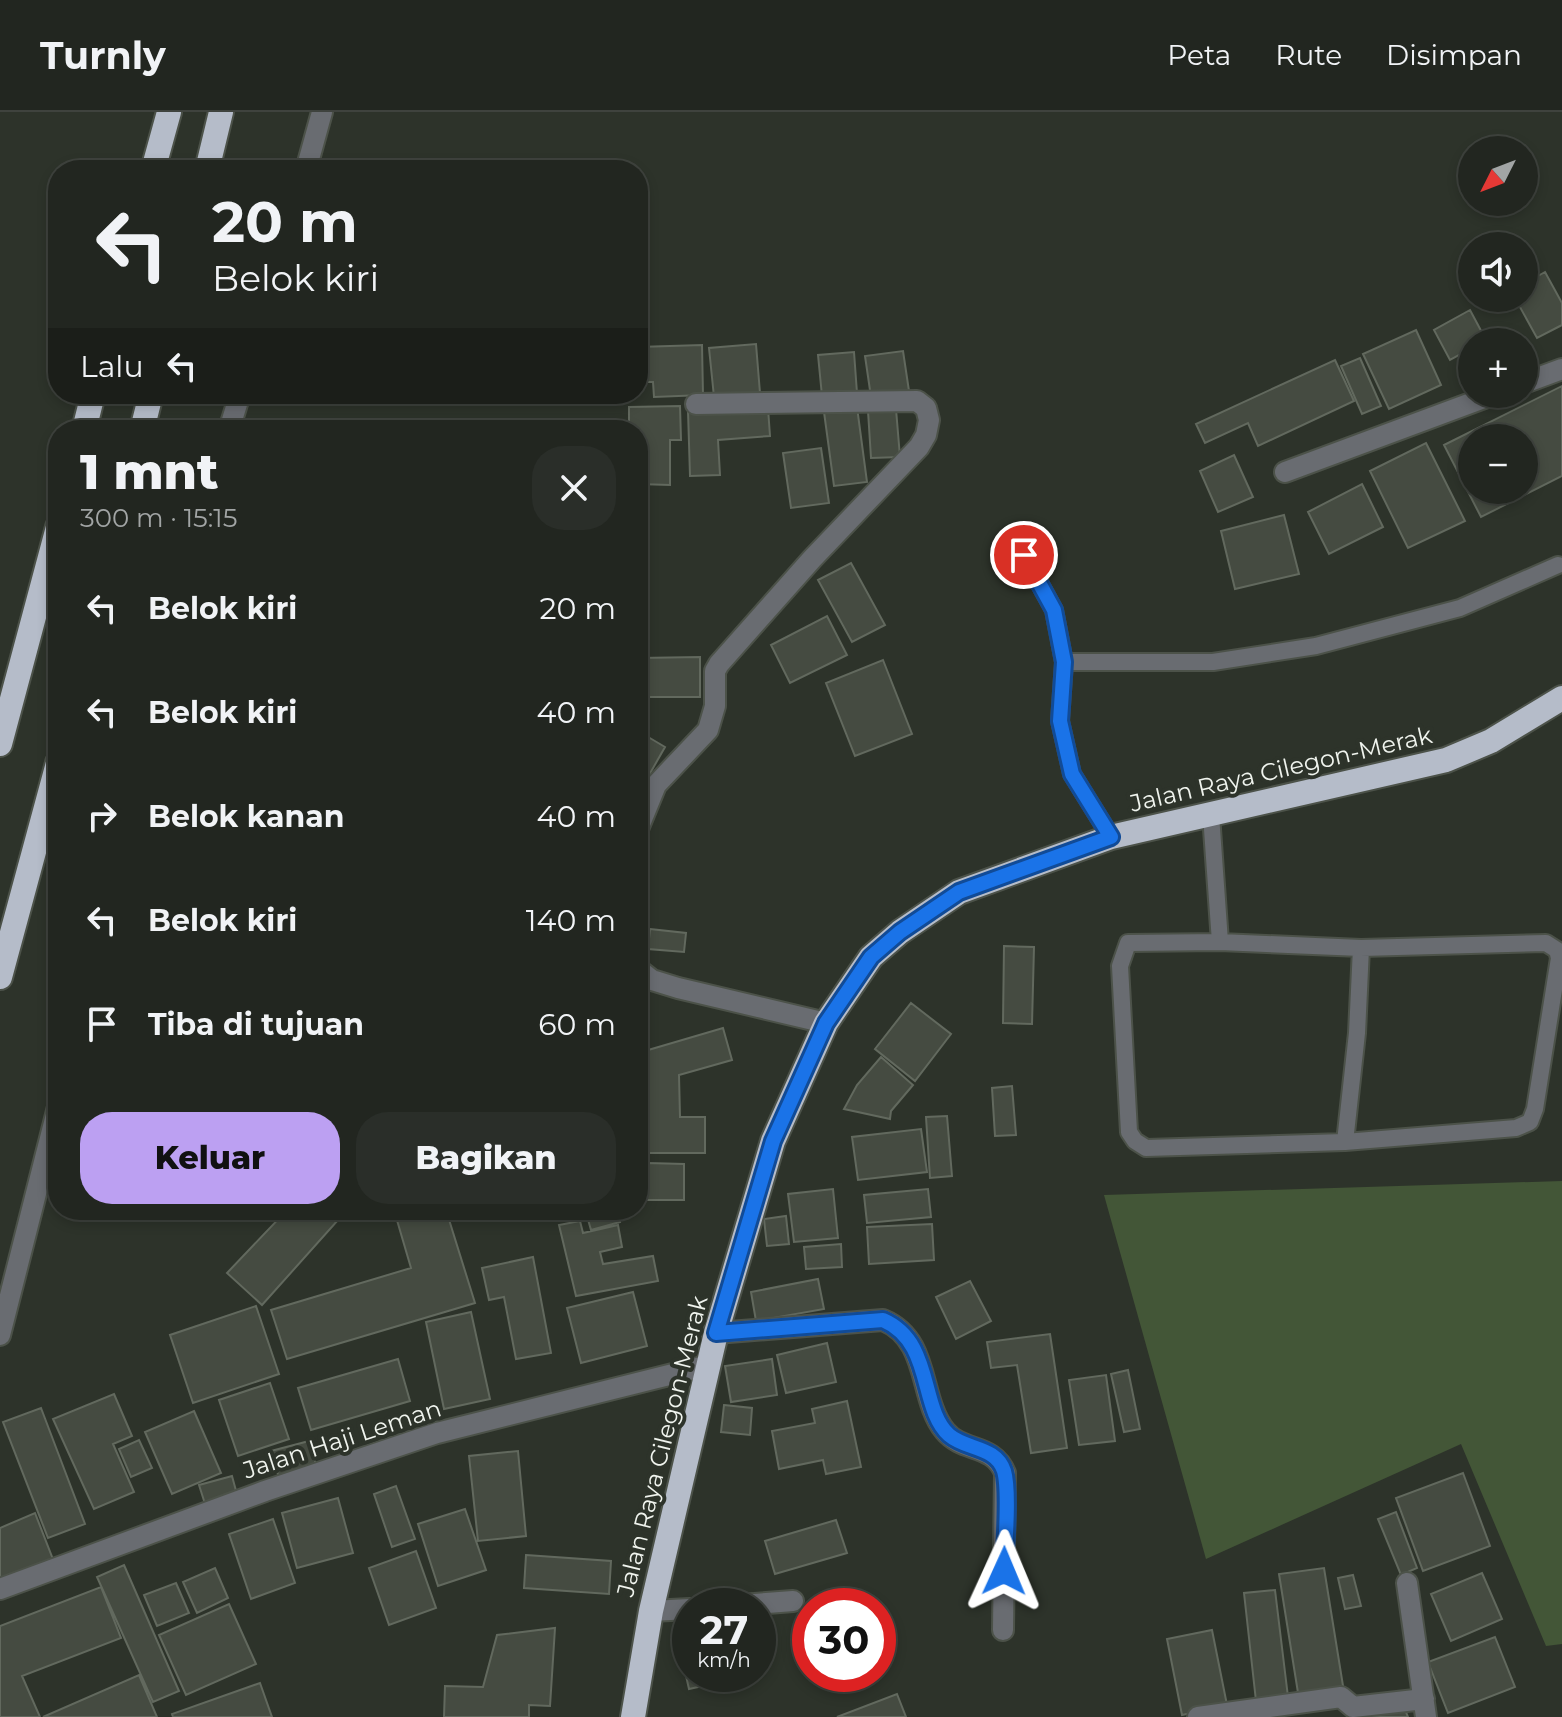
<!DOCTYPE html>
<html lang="id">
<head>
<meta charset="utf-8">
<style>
	:root { --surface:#222620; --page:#2a2e29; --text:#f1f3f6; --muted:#a2a5a5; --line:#3f433e; --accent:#bca0f2 }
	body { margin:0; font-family:Montserrat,sans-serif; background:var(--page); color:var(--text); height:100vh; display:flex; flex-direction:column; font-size:30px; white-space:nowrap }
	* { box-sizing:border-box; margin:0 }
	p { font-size:26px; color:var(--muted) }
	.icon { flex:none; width:44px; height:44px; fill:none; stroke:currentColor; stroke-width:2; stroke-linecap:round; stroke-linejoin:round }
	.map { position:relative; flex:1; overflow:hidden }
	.details { position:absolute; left:48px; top:308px; width:600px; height:800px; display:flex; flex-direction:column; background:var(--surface); border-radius:32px; box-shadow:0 4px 12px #0003,0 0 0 2px var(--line) }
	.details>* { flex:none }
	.guide { position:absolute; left:48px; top:48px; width:600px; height:244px; border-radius:32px; box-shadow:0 4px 12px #0003,0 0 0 2px var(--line); background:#222620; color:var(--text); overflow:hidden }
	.needle { width:52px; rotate:228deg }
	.buttons { position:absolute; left:1458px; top:24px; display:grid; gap:16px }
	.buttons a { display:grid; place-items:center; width:80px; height:80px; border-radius:50%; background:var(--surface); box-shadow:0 4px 12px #0003,0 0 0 2px var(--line); font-size:40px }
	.speed { position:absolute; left:672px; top:1476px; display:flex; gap:16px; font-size:40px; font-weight:700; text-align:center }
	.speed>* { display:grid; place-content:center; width:104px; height:104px; border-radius:50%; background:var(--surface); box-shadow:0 4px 12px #0003,0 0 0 2px var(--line); line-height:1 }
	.speed small { font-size:20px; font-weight:400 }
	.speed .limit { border:12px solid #d22; background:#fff; color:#111 }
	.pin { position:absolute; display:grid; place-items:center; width:68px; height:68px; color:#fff; margin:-34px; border:4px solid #fff; border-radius:50%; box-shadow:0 2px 8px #0007 }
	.me { position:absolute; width:88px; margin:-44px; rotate:1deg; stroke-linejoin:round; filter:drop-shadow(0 0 6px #0008) }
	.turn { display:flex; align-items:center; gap:28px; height:168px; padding:0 32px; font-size:36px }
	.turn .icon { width:104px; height:104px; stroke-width:2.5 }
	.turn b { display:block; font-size:56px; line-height:68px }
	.then { display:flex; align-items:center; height:76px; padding:0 32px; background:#0003; gap:16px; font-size:30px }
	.round { display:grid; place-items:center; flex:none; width:84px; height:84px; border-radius:32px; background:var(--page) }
	.headline { display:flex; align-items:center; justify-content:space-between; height:136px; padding:0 32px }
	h1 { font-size:48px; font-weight:800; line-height:60px }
	.primary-button { display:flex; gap:16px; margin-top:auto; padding:16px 32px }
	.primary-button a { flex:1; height:92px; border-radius:32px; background:var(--accent); color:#111; font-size:32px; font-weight:800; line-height:92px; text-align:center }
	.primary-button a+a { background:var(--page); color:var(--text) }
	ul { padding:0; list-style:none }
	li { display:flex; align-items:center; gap:24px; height:104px; padding:0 32px }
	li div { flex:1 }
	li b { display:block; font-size:30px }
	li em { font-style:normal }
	header { display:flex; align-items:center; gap:48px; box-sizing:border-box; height:112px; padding:0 40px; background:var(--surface); border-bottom:2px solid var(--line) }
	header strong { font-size:38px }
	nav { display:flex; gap:44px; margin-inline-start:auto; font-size:28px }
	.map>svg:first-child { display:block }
	.green { fill:#435637 }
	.building { fill:#454b41; stroke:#62695e; stroke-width:2; fill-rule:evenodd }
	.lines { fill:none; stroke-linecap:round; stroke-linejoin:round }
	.lane-casing { stroke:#4c5249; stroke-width:20 }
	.street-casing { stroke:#4c5249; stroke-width:24 }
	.highway-casing { stroke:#4c5249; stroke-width:28 }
	.lane { stroke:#696c71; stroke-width:16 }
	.street { stroke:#696c71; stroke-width:20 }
	.highway { stroke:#b5bcc9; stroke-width:24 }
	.route-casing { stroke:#114b97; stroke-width:20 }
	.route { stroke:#1a73e8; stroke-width:14 }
	.labels { text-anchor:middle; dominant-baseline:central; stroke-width:8; stroke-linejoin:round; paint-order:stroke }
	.street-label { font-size:24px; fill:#f0f4ee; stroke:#2d332a }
</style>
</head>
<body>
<header>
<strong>Turnly</strong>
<nav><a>Peta</a><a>Rute</a><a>Disimpan</a></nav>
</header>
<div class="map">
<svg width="1562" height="1605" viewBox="0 0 1562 1605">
	<rect width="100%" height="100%" fill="#2d332a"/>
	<path class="green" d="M1562,1069V1532L1546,1534L1461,1332L1206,1447L1104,1083Z"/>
	<path class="building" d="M1545,160L1562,191V213L1537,226L1515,186H1524V172Z
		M1470,198L1486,228L1472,230V236L1450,248L1434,218Z
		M1416,218L1441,273L1389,297L1363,242Z
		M756,232L760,281L714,285L709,236Z
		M702,233L703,283L654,285L653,270H638V235Z
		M903,239L909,279L871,285L865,244Z
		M854,240L857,281L822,284L818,243Z
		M1360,246L1381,294L1362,302L1341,254Z
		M1335,248L1354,289L1258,334L1248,311L1205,331L1196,312Z
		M1562,274V364L1481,405L1444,333ZM1472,326H1524V378H1472Z
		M680,294L681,328H670V373L638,372V318H629V295Z
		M857,295L867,370L834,374L824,300Z
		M768,296L770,324L718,328L720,363L690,364L688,299Z
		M896,297L900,345L871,346L868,299Z
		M1426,331L1465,409L1408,436L1370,359Z
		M821,336L829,391L791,396L783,341Z
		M1234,343L1253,385L1218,400L1200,359Z
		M1362,372L1383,415L1329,442L1308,400Z
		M1284,403L1299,462L1235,477L1221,419Z
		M851,451L885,513L852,530L818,468Z
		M827,504L847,543L790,571L771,533Z
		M700,545V585H638V546Z
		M883,548L912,622L855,644L826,571Z
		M638,619L665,635L640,679L638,678Z
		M650,817L686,821L684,840L648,837Z
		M1004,834L1034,835L1032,912L1003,911Z
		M911,891L951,922L915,969L875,937Z
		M723,916L732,948L679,963L680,1005H705V1041H645L644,970L638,941Z
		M881,945L913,973L891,999L890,1007L844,997L857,973Z
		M1012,974L1016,1023L995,1024L992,976Z
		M947,1004L952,1064L930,1066L926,1005Z
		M921,1017L927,1060L858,1068L852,1025Z
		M648,1051L684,1052V1088H647Z
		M833,1077L838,1126L794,1130L788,1082Z
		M928,1077L931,1105L867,1111L864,1083Z
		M287,1098H347L262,1193L227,1161Z
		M394,1098H446L475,1191L287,1247L271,1198L411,1156Z
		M610,1098H617L620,1110L591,1118L587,1104Z
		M786,1104L789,1132L767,1134L764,1107Z
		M580,1109L583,1121L618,1113L622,1135L600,1140L603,1152L653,1144L658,1169L576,1184L559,1113Z
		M932,1112L934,1148L869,1152L867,1115Z
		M841,1132L842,1155L806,1157L804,1135Z
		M533,1145L551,1241L516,1247L504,1185L489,1188L482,1156Z
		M818,1167L824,1197L756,1209L751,1180Z
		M970,1169L991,1209L956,1227L936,1185Z
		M633,1180L647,1234L581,1251L567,1196Z
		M256,1194L279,1262L193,1291L170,1223Z
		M471,1200L490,1287L444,1297L426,1210Z
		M1050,1222L1067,1336L1031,1341L1017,1253L991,1256L987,1230Z
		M827,1231L836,1270L786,1281L777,1243Z
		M398,1247L410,1289L311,1318L298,1276Z
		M772,1247L777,1283L731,1290L725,1254Z
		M1128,1258L1140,1317L1124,1320L1111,1262Z
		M1106,1263L1115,1329L1079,1333L1069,1268Z
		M270,1271L289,1327L238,1344L219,1288Z
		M114,1282L132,1324L113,1332L134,1380L94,1397L53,1307Z
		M847,1289L861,1355L826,1362L823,1348L779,1357L772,1319L815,1311L812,1297Z
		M724,1293L752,1296L750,1323L721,1320Z
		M41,1296L85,1412L48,1426L3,1310Z
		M194,1299L221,1361L172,1382L145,1320Z
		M139,1328L152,1356L131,1365L119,1337Z
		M309,1329L317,1356L279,1366L271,1339Z
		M518,1339L526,1424L478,1429L469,1344Z
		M1463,1361L1490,1434L1423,1459L1396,1386Z
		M232,1364L238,1386L206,1395L199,1373Z
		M396,1374L415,1427L392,1435L374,1382Z
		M338,1386L353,1441L297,1456L282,1401Z
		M465,1397L486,1458L438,1474L418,1412Z
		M1396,1400L1417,1456L1401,1463L1378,1407Z
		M35,1401L54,1450L0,1471V1416Z
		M273,1407L295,1471L251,1487L229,1422Z
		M836,1408L847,1441L775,1462L765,1429Z
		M416,1439L436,1496L389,1513L369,1456Z
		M526,1443L611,1449L609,1482L524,1476Z
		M124,1453L179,1579L153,1590L97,1465Z
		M215,1456L228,1486L197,1501L183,1470Z
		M1324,1456L1344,1580L1299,1587L1279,1462Z
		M1482,1461L1502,1507L1451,1529L1431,1482Z
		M1353,1463L1361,1494L1345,1497L1338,1466Z
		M176,1471L189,1501L157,1514L144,1483Z
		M101,1475L121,1526L22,1564L40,1605H0V1514Z
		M1275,1478L1288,1585L1256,1589L1244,1481Z
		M229,1492L256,1552L186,1583L159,1523Z
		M555,1516L550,1594L529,1593V1605H444L445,1574L483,1575L497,1523Z
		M1212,1518L1227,1593L1182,1603L1167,1527Z
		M1495,1525L1515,1575L1448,1601L1428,1550Z
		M690,1530V1562H744V1565L689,1577L679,1533Z
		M139,1563L157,1605H43Z
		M260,1571L272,1605H173L172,1602Z
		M897,1582L906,1605H837Z
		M1403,1593L1408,1605H1372Z"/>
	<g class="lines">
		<defs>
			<path id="lane" d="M1024,443L1054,498L1064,550L1060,609L1072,662L1111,725
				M1064,550H1213L1316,534L1460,496L1558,453
				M1211,703L1220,830
				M1345,1030L1516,1016L1530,1010L1535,997L1559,846L1557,838L1546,831L1361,836L1220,830L1128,831L1120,854L1129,1020L1135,1029L1146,1036L1345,1030L1357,921L1361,836"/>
			<path id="street" d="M306,58L322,0
				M1524,271L1562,257
				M229,318L240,282
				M1285,360L1495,282
				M638,717L656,673L708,618L715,594V559L719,552L812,447L919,335L926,323L929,308L926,296L917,289L696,292
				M638,857L652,868L678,876L826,911
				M716,1221L883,1208C931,1228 918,1286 945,1319C963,1341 993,1331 1005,1361L1003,1518
				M0,1223L58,995
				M1407,1471L1426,1605
				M0,1477L265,1379L437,1321L709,1253
				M727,1494L793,1489
				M651,1499L690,1497
				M1198,1605L1341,1585L1353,1595L1424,1587"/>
			<path id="highway" d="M153,58L169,0
				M207,58L221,0
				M84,318L93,282
				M142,318L151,282
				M0,632L58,415
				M0,865L58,651
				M633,1605L651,1499L716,1221L773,1029L826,911L871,845L900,820L959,780L1111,725L1446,648L1491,629L1562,586"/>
		</defs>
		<use href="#lane" class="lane-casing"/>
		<use href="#street" class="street-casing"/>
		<use href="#highway" class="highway-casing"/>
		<use href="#lane" class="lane"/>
		<use href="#street" class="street"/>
		<use href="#highway" class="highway"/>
	</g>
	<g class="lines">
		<defs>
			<path id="route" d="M1004,1459C1005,1435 1010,1379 1004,1359C996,1334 966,1338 949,1323C919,1296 934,1230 883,1208L716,1221L773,1029L826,911L871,845L900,820L959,780L1111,725L1072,662L1060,609L1064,550L1054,498L1024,443"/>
		</defs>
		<use href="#route" class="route-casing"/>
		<use href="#route" class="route"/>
	</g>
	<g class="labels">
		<g class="street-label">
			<text transform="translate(1281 657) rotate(-13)">Jalan Raya Cilegon-Merak</text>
			<text transform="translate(342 1327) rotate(-18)">Jalan Haji Leman</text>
			<text transform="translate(662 1334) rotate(-76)">Jalan Raya Cilegon-Merak</text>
		</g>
	</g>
</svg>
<div class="buttons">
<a><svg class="needle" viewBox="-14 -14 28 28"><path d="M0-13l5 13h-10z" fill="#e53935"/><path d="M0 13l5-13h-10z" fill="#a2a5a5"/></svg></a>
<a><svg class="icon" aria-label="sound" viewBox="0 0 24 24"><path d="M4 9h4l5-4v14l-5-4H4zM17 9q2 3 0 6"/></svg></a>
<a>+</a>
<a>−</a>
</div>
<div class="speed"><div>27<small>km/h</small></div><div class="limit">30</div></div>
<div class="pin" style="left:1024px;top:443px;background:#d93025"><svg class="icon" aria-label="arrive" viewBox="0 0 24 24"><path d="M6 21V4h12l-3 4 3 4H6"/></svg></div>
<svg class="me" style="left:1004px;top:1459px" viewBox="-20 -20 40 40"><path d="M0-17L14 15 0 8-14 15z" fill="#1a73e8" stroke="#fff" stroke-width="4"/></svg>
<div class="guide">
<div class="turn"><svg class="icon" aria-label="left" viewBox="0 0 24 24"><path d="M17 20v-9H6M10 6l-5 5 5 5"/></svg><div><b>20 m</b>Belok kiri</div></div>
<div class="then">Lalu<svg class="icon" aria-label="left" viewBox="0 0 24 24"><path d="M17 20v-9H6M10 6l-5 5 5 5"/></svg></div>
</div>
<section class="details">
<div class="headline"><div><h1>1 mnt</h1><p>300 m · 15:15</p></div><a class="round"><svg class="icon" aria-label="close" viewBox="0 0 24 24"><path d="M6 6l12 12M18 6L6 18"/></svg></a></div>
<ul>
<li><svg class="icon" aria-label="left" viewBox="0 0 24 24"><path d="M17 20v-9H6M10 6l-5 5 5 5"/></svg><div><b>Belok kiri</b></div><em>20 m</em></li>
<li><svg class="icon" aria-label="left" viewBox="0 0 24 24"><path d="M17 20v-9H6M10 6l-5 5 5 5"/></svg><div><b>Belok kiri</b></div><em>40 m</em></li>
<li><svg class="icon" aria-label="right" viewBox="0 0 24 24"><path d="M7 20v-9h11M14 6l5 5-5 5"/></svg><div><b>Belok kanan</b></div><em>40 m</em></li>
<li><svg class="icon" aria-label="left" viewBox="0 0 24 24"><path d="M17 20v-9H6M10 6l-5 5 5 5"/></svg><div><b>Belok kiri</b></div><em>140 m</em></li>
<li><svg class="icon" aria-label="arrive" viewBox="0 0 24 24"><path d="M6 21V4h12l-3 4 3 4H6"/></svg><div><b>Tiba di tujuan</b></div><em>60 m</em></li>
</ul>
<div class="primary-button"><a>Keluar</a><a>Bagikan</a></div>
</section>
</div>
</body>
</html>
